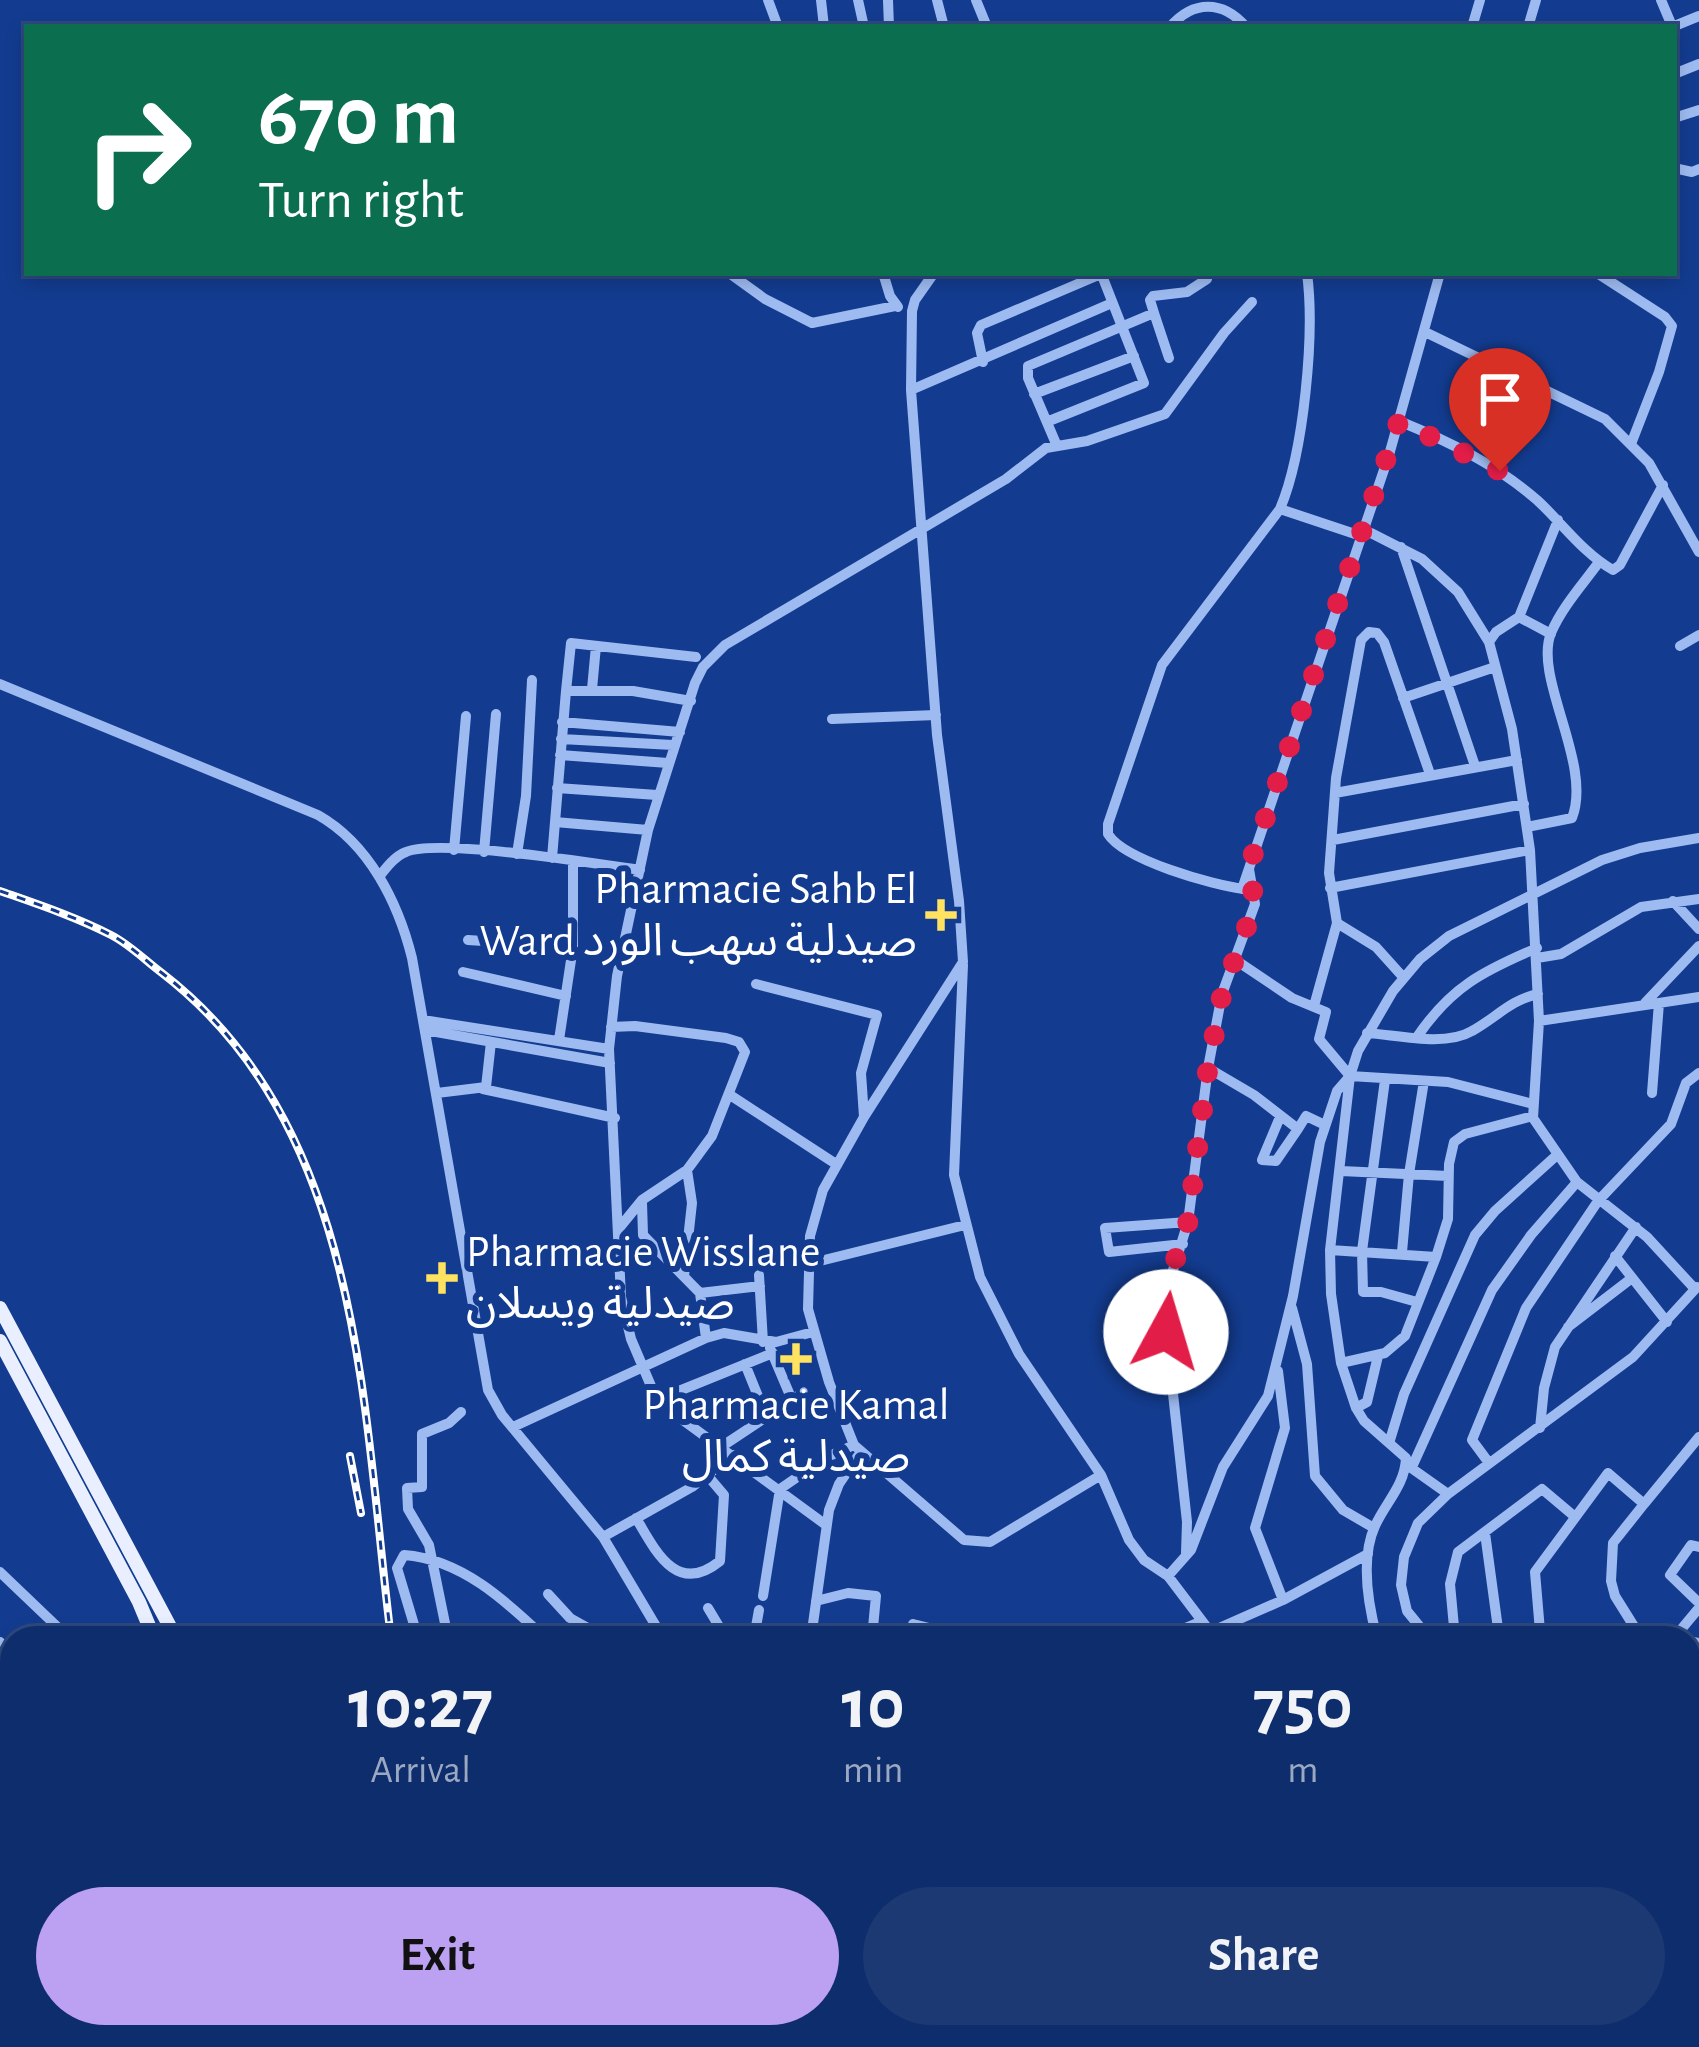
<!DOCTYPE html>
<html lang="en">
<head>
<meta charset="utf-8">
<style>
	:root { --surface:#0e2d6c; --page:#1c3974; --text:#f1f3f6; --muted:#9ba8c2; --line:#2e497f; --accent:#bca0f2 }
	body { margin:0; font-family:"Alegreya Sans","Noto Sans Arabic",sans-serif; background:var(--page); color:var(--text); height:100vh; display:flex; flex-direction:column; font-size:45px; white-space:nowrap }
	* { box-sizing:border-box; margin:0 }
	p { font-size:39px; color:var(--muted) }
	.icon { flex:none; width:66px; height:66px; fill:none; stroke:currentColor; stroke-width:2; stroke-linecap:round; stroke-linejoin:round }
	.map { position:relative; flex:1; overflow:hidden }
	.side { position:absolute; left:0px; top:1626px; width:1701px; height:423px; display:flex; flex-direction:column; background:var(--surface); border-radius:36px 36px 0 0; box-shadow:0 6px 18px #0003,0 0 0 3px var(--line) }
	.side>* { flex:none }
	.top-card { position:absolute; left:24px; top:24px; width:1653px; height:252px; border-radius:0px; box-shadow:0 6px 18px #0003,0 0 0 3px var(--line); background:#0b6e4f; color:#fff; overflow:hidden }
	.pin { position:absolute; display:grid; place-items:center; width:102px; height:102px; color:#fff; margin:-123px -51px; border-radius:50% 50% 50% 0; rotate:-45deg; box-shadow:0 0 12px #0007 }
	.pin .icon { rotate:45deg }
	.me { position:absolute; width:132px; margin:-66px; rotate:6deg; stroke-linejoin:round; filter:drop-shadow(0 0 9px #0008) }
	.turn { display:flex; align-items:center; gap:42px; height:252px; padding:0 36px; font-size:54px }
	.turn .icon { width:156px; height:156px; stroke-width:2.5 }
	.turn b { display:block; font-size:84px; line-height:102px }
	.eta { display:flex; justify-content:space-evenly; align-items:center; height:204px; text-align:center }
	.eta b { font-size:72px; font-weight:700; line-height:84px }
	.action { display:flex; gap:24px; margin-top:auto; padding:24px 36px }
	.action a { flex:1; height:138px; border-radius:72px; background:var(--accent); color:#111; font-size:48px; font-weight:700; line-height:138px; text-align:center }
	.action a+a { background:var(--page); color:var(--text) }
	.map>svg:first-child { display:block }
	.green { fill:#2554af }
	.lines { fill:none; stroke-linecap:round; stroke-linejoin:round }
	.minor { stroke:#9ebbf1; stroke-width:10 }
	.major { stroke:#e9efff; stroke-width:14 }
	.rail-casing { stroke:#fff; stroke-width:8 }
	.rail { stroke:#133c90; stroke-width:3; stroke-dasharray:9; stroke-linecap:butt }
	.route { stroke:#e11d48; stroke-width:21; stroke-dasharray:0 37.8 }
	.poi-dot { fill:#ffe25f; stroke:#133c90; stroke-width:4.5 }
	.labels { text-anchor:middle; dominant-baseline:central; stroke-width:12; stroke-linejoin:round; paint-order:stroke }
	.poi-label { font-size:45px; fill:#fff; stroke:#133c90; text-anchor:end }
</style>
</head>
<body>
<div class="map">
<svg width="1699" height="2047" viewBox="0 0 1699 2047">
	<rect width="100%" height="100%" fill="#133c90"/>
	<path class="green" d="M1699,1878V2047H1210L1226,2037H1689V1881Z"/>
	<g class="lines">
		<path class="minor" d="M768,0L778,27
			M821,0L824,27
			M858,0L864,27
			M888,0L889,27
			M937,0L944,27
			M976,0L987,27
			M1661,0L1672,26
			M1170,27C1193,0 1223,0 1246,27
			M1472,27L1480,0
			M1528,27L1536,0
			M1672,27L1699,16
			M1674,74L1699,64
			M1674,118L1699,110
			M1674,168L1692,172L1699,169
			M729,273L765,299L812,323L895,306
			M883,273L890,296L898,307
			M934,273L915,300L912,311L911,390L937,735L959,901L963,962L864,1117L823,1190L810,1236L808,1309L829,1382L854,1445L964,1540L990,1542L1101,1475
			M1307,273C1315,334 1304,452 1280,509L1355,534L1371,533L1422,559L1458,592L1489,642L1512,729L1530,850L1539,1021L1533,1118L1577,1182L1647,1237L1695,1289
			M1597,273L1665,317L1672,326L1659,372L1631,444
			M1154,313L1150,300L1153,296L1187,292L1207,279
			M1425,332L1605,419L1649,463L1699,552
			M983,362L977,333L981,325L1101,274
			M911,390L1112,303
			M1034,394L1134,356
			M1049,421L1144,383L1101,273
			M1399,421C1448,441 1497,465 1537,500C1562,523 1583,553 1613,570L1620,565L1663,485
			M1057,446L1028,378V366L1154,313L1169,358
			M1401,547L1475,766
			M1519,617L1551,634
			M1489,642L1496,632L1519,617L1558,520
			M1680,646L1699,635
			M0,684L318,815C369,844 398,902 412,958L488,1390L502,1415L603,1537L663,1638
			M592,689L596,646
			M566,691L571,643L696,657
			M1403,698L1495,667
			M832,719L936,715
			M562,722L680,732
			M561,739L673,745
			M560,755L668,763
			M557,788L657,795
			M1335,793L1517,760
			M555,822L648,830
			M1527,827L1572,818C1593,764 1533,678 1551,633C1562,607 1583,584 1599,562
			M1333,840L1524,804
			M454,850L466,716
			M484,852L496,714
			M517,854L526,796L532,680
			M552,858L566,691H633L691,701
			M379,877C386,868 395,856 406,852C439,838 597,864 640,870
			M1330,888L1530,850
			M1242,889L1389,455L1440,273
			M1244,889C1212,885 1124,860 1108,834V824L1162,665L1280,509
			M1673,901L1699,929
			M468,940L573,947
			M1537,958L1561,954L1641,907L1699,899
			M1234,959L1292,998L1326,1012L1319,1039L1350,1076L1448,1082L1533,1104
			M963,965L954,1175L980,1277L1019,1354L1101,1475L1129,1540L1144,1560L1168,1576L1191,1550L1223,1467L1268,1396L1293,1296L1320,1142L1337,1091L1350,1076
			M463,972L566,996
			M1403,977L1376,947L1337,923L1329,873L1336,778L1361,640L1369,632L1377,633L1384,642L1430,774
			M756,984L877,1015L861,1073L864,1117
			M1645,1003L1699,946
			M1314,1006L1337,923
			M423,1020L609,1049
			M1539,1021L1699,997
			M611,1027L635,1026L726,1038L739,1042L745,1052L712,1136L687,1170L642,1200L620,1227
			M425,1030L610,1063
			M1367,1033C1397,1035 1445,1047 1472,1031C1496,1018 1510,1000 1538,994
			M1417,1037C1451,987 1483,971 1537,948
			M559,1040L573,947V861
			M1208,1068L1254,1095L1298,1129L1306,1116L1325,1125
			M1385,1080L1362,1251L1363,1292H1381L1417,1302
			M483,1089L615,1118
			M437,1093L486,1087L491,1042
			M1652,1093L1659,1003
			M730,1095L836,1164
			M1280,1117L1262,1160L1276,1161L1298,1129
			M1341,1171L1448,1176
			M642,1203L643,1235L700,1293L706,1338
			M1183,1244L1109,1252L1105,1228L1188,1222
			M1330,1250L1436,1257L1405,1336L1385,1353L1341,1363
			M1402,1252L1409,1174L1424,1081
			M1615,1256L1667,1322
			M1436,1257L1448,1219L1449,1164L1454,1142L1465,1134L1533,1116
			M808,1264L965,1225
			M759,1275L763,1342
			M684,1276L692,1203L687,1170
			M700,1293L760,1286
			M1292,1308L1307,1364L1315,1476L1343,1510L1374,1528
			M1568,1327L1632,1278
			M770,1348L792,1400
			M745,1364L766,1416
			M1278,1371L1285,1428L1255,1528L1283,1600
			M659,1399L773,1353
			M1356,1408L1367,1402L1378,1356
			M513,1427L706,1338L724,1333L776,1342L813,1332
			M1540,1428L1544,1388L1555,1347L1636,1227
			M1390,1440L1404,1394L1475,1235L1495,1211L1557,1155
			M721,1447L804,1392
			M1489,1463L1472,1440L1526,1308L1598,1201L1671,1124L1686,1083L1699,1073
			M1407,1465L1448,1494
			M1412,1467L1492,1290L1531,1235L1577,1182
			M1644,1504L1699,1437
			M636,1518C656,1552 677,1596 720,1561L724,1495L707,1475
			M826,1525L665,1407L651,1386L631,1339L621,1297L609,1049L617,976L648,830L695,683L703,667L725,645L1006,479L1046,448L1087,441L1165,414L1224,333L1252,302
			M1485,1533L1499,1636
			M603,1537L692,1487L733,1455
			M1699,1547L1691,1545L1670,1575L1699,1603
			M1186,1553L1187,1522L1163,1302L1188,1222L1208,1068L1222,994L1255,904L1249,869
			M0,1572L69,1638
			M1168,1576L1215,1638
			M548,1594L570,1618L606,1638
			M763,1596L780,1489L825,1458L854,1445
			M816,1601L848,1593L876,1596L872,1638
			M708,1608L726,1638
			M1210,1632L1283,1600L1368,1554
			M1455,1637L1540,1631L1676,1638
			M418,1638L397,1568L404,1555C461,1559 506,1601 545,1638
			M448,1638L429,1545L408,1509L407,1488L422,1487V1434L449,1423L461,1412
			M754,1638L759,1610
			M811,1638L829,1510L839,1484L860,1453
			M911,1638L913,1624L970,1638
			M1161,1638L1202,1621
			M1377,1638C1368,1604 1360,1559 1375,1526C1386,1502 1405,1485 1406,1458L1364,1421L1356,1408L1341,1363L1331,1294L1330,1250L1350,1076L1358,1051L1393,991L1420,959L1449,936L1602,860L1640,848L1699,838
			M1429,1638L1407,1611L1401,1585L1404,1557L1418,1523L1448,1494L1633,1357L1697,1287
			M1455,1638L1450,1584L1458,1552L1542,1489L1574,1516
			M1549,1638L1540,1631L1535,1572L1608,1473L1644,1504L1613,1543L1611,1581L1615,1596L1640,1636
			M1674,1638L1699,1608
			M1689,1641L1699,1643
			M0,1642L12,1654
			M0,1726L12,1717
			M0,1779L12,1793
			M1689,1785L1699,1784
			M1689,1870L1699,1867
			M0,1899L12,1900
			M0,1972L6,2047
			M302,2037L307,2047
			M972,2037L982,2047
			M1409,2037L1413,2047
			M1537,2037L1540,2047
			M169,2047L170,2037
			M1022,2047L1027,2037"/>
		<path class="major" d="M0,1308L176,1638
			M0,1341L139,1602L154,1638
			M367,2037L372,2047
			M386,2037L391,2047"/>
		<defs>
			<path id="rail" d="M0,891C37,904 76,917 111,935C129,944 146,961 162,973C364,1129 362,1407 391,1638
				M350,1456L361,1513
				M457,2037L463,2047
				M522,2037L528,2047
				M547,2037L554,2047"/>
		</defs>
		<use href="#rail" class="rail-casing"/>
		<use href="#rail" class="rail"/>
	</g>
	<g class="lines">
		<path class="route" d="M1166,1332L1164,1293L1188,1222L1208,1068L1222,994L1255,904L1249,869L1252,858L1399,421L1500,471"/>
	</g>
	<g class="poi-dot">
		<path d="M935 897h12v12h12v12h-12v12h-12v-12h-12v-12h12z"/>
		<path d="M436 1260h12v12h12v12h-12v12h-12v-12h-12v-12h12z"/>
		<path d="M790 1341h12v12h12v12h-12v12h-12v-12h-12v-12h12z"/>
	</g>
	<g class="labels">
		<g class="poi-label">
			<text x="917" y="889">Pharmacie Sahb El<tspan x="917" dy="52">Ward صيدلية سهب الورد</tspan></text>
			<text x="466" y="1252" text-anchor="start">Pharmacie Wisslane<tspan x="466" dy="52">صيدلية ويسلان</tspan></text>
			<text x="796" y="1405" text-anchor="middle">Pharmacie Kamal<tspan x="796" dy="52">صيدلية كمال</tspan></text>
		</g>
	</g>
</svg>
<div class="pin" style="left:1500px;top:471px;background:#d93025"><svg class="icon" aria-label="arrive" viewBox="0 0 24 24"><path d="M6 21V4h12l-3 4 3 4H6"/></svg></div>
<svg class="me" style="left:1166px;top:1332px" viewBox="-20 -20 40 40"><circle r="19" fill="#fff"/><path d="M0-13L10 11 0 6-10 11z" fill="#e11d48"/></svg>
<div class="top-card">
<div class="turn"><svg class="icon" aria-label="right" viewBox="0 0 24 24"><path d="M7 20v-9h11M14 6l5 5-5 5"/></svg><div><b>670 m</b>Turn right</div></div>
</div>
<section class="side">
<div class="eta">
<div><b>10:27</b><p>Arrival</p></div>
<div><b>10</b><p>min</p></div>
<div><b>750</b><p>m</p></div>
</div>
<div class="action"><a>Exit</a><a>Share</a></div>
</section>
</div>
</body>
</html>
